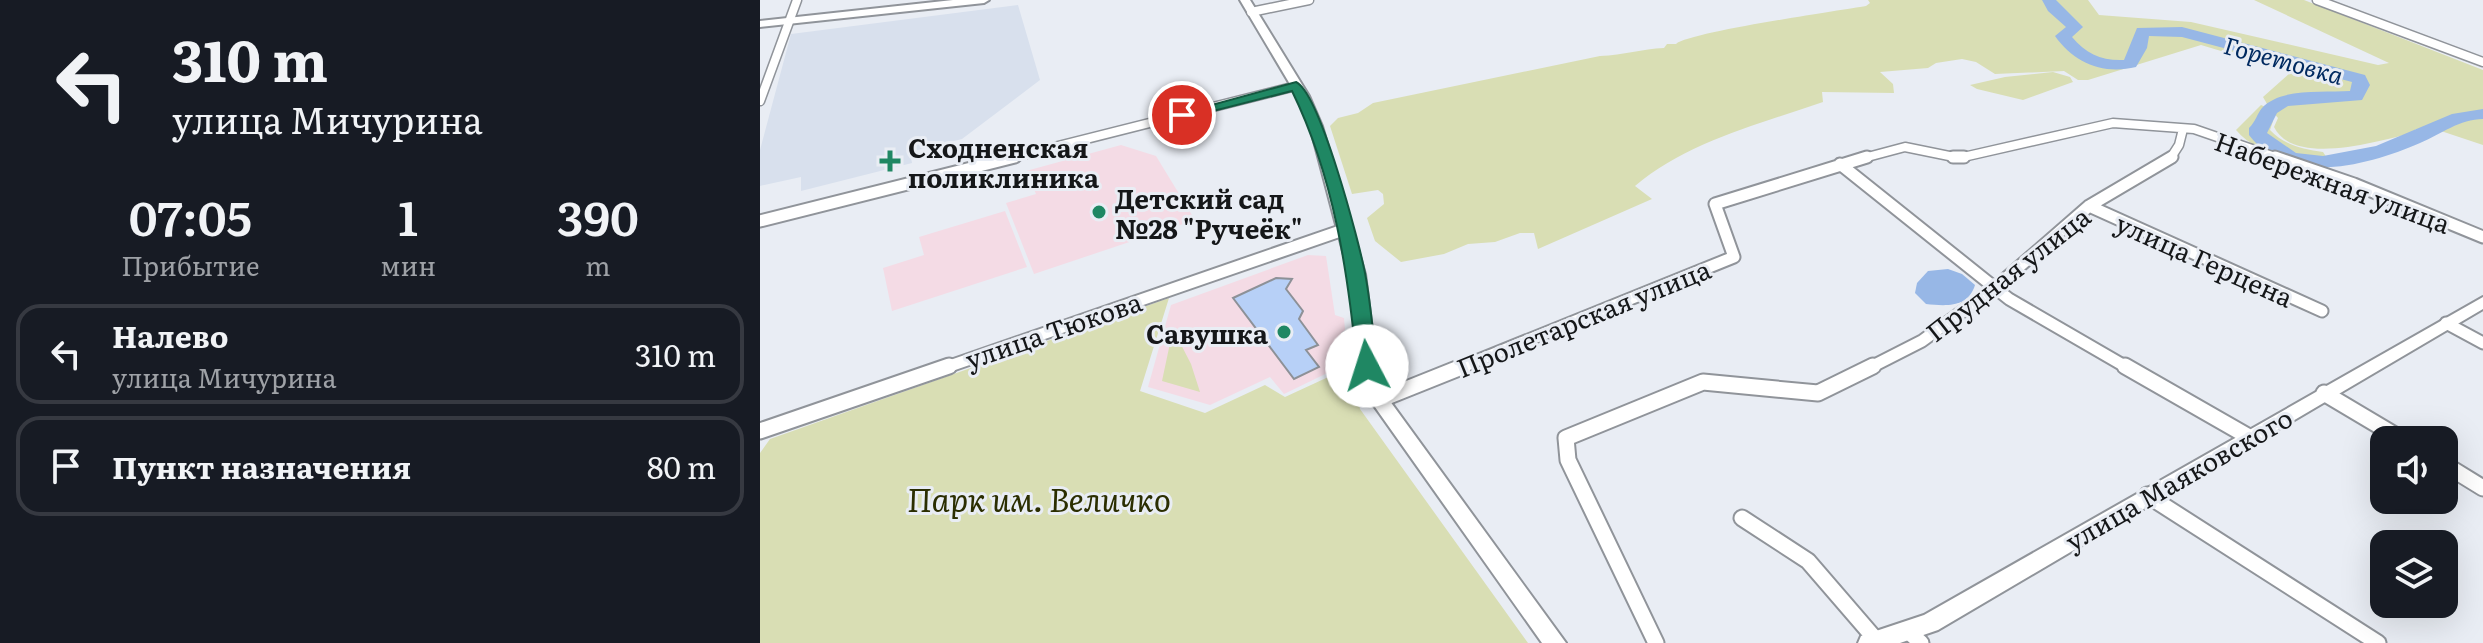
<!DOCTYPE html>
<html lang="ru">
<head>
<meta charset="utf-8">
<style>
	:root { --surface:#171b24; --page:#20242c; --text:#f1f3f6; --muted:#9ea1a6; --line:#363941 }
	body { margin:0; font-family:Literata,serif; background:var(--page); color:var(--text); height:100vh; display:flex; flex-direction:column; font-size:30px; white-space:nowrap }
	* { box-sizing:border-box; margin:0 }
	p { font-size:26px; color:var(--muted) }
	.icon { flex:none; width:44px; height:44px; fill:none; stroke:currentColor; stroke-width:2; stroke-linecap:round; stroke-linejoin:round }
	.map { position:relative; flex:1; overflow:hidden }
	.details { display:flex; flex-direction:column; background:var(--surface); width:760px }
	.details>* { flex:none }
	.guide { background:#171b24; color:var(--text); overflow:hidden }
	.fabs { position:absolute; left:1610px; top:426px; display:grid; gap:16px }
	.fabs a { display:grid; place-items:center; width:88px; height:88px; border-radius:16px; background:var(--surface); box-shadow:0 8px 32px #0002; font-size:40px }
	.pin { position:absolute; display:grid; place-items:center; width:68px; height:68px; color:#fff; margin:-34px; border:4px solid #fff; border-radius:50%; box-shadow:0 2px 8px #0007 }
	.me { position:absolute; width:88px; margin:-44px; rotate:355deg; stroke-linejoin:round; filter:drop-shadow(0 0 6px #0008) }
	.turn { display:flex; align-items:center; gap:28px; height:168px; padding:0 40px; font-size:36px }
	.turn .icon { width:104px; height:104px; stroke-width:2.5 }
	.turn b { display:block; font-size:56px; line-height:68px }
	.eta { display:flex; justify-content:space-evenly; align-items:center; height:136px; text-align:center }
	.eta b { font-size:48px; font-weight:600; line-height:56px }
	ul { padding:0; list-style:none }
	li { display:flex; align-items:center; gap:24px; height:100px; margin:0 16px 12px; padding:0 24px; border:4px solid var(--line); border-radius:24px }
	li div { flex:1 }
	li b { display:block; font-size:30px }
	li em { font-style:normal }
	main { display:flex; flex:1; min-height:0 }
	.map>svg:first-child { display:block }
	.built { fill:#d8e0ed }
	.education { fill:#f4dbe5 }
	.green { fill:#d9deb4 }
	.water { fill:#97b7e6 }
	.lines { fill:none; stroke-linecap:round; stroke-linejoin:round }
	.river { fill:#97b7e6; fill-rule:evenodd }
	.building { fill:#b7d0f7; stroke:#8d9197; stroke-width:2 }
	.minor-far2-casing { stroke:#90949a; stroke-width:11 }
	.minor-far1-casing { stroke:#90949a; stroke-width:15 }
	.minor-casing { stroke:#90949a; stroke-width:19 }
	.tertiary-casing { stroke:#90949a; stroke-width:4 }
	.secondary-casing { stroke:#90949a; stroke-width:4 }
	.minor-far2 { stroke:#fff; stroke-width:8 }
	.minor-far1 { stroke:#fff; stroke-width:11 }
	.minor { stroke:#fff; stroke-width:15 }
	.tertiary { fill:#fff; fill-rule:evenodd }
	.secondary { fill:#fff; fill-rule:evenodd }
	.route { fill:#1f8763; stroke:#145840; stroke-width:2 }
	.poi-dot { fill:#1f8763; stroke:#e9edf4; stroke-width:3 }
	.labels { text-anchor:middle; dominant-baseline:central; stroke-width:6; stroke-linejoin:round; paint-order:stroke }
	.far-water-label { font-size:24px; font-style:italic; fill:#012a60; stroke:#e9edf4 }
	.poi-label { font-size:26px; font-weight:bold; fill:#151719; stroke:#e9edf4; text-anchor:start }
	.street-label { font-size:26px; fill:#151719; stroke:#e9edf4 }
	.near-park-label { font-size:32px; font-style:italic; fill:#2b2e01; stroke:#e9edf4 }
</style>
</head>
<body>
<main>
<section class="details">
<div class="guide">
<div class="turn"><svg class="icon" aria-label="left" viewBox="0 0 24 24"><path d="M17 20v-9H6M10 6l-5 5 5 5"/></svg><div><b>310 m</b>улица Мичурина</div></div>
</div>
<div class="eta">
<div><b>07:05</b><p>Прибытие</p></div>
<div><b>1</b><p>мин</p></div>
<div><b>390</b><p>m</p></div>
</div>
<ul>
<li><svg class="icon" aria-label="left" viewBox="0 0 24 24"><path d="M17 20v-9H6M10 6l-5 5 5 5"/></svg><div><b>Налево</b><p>улица Мичурина</p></div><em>310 m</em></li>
<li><svg class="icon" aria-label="arrive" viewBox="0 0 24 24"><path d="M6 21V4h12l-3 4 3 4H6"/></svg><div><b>Пункт назначения</b></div><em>80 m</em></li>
</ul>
</section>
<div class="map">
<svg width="1723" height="643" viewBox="0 0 1723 643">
	<rect width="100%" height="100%" fill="#e9edf4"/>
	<path class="built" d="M258,5L280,80L202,139L150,152L152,163L41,191V177L0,186V150L31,34Z"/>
	<path class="education" d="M361,145L396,156L435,220L274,274L246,203L276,194L266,171Z
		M245,211L267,267L132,311L123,268L164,255L159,237Z
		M548,255L566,256L575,315L584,318L585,330L581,333L588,363L524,394L510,377L450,405L388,387L411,305Z"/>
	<path class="green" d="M1108,0H1328L1339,15L1431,22L1618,65L1629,63L1494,0H1544L1723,70V145L1681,131L1656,129L1652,133C1619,141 1534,167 1514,127L1518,118L1512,111L1513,121L1510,130C1524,145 1543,149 1563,152L1567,158L1564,163C1535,161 1496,154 1476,130L1501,105L1510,109L1503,97L1531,72L1441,45L1328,80H1318L1304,71L1235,74L1216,62L1202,59L1176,63L1168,68L1120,72L1133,84L1134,93L1062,92L1063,102C999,124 927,142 875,186L892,199L778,249L774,233H760L735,242L708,244L684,254L641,262L615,241L607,218L624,204L623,194L618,190L592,194L570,126L578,118L598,113L613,103L840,56C864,55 882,49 904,48L907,44H916C930,32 1077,11 1106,6L1110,3Z
		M1293,72L1310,77L1313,82L1263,100L1217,89L1210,85L1245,77Z
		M409,298L380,391L445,413L505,385L525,397L590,367L600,409L768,643H0V453L10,439Z
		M413,329L431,364L440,392L402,381Z"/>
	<path class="water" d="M1188,269L1202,274L1215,285C1208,308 1186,306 1166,304L1155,293L1157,283L1168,271Z"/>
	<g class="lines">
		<path class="river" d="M1282,0H1296L1323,27L1312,37C1326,54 1342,61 1364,60L1377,28L1422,27L1605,75L1610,85L1602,100L1528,106L1517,113L1507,133L1536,153L1563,156L1616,146L1692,114L1723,109V119C1700,119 1681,134 1660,143C1609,165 1529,188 1489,135V128C1496,121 1497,114 1502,108C1521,87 1565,93 1590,91L1592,82L1422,37L1389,36L1387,48L1376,67C1343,75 1314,63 1295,36L1306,27L1288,11Z"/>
	</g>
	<path class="building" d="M516,278L532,279L526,289L543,311L539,319L558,345L546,350L559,367L534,379L473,298Z"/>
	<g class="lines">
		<defs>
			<path id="minor-far2" d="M1557,0L1723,62
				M491,12L549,0
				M0,101L37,0
				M247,159L536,86
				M1100,159L1145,147L1199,158L1353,123L1434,129L1521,159
				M1410,159L1419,145L1423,129"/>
			<path id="minor-far1" d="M1193,157H1204
				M1515,157L1594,184L1723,237
				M1080,164L1249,299L1368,368
				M1329,206L1562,311
				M0,221L255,157
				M1686,323L1723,343
				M184,368L586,229
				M699,368L974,257L955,204L1107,157
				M1109,368L1162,341L1237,286L1329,206L1412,157"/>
			<path id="minor" d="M1365,366L1489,437
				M1564,393L1643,440
				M619,400L704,366
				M0,431L189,366
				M1684,464L1723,488
				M1387,495L1618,643
				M982,518L1048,561L1117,641
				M1149,632L1161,643
				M896,643L808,460L806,438L943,382L1058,393L1113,366"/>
			<path id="tertiary" d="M480,0H490L549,96L562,126L605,274L618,378L627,397L806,643H782L610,400L600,378L589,274L550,126L537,96Z
				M1723,297V309L1178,630L1140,643H1098L1101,636L1164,615Z"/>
			<path id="secondary" d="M193,0H229L224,3L0,27V21Z"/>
		</defs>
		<use href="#minor-far2" class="minor-far2-casing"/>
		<use href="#minor-far1" class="minor-far1-casing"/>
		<use href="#minor" class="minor-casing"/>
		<use href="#tertiary" class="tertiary-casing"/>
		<use href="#secondary" class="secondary-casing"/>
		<use href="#minor-far2" class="minor-far2"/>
		<use href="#minor-far1" class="minor-far1"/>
		<use href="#minor" class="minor"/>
		<use href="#tertiary" class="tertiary"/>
		<use href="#secondary" class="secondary"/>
	</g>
	<path class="route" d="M536,82C560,93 599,242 605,273C611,304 613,335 617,366L607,373L597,366C588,272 574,177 532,91L422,119L415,115Z"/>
	<g class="poi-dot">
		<path d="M126 149h8v8h8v8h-8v8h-8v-8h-8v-8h8z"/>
		<circle cx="339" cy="212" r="8"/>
		<circle cx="524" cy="332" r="8"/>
	</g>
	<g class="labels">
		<g class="far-water-label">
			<text transform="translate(1524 59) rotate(15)">Горетовка</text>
		</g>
		<g class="poi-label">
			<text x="148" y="146">Сходненская<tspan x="148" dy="30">поликлиника</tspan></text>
			<text x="355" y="197">Детский сад<tspan x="355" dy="30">№28 "Ручеёк"</tspan></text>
			<text x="508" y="332" text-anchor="end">Савушка</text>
		</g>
		<g class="street-label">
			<text transform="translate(1573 181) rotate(20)">Набережная улица</text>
			<text transform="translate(1445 259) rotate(24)">улица Герцена</text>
			<text transform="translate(1247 273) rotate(-38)">Прудная улица</text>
			<text transform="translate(823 317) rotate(-22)">Пролетарская улица</text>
			<text transform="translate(293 329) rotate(-19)">улица Тюкова</text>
			<text transform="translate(1418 478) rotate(-30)">улица Маяковского</text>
		</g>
		<g class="near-park-label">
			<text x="279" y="498">Парк им. Величко</text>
		</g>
	</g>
</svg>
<div class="fabs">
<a><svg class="icon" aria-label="sound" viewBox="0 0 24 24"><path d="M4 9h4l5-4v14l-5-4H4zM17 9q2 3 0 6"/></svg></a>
<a><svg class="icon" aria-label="layers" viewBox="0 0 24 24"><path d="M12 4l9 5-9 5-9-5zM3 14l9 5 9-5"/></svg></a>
</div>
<div class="pin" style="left:422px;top:115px;background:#d93025"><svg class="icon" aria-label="arrive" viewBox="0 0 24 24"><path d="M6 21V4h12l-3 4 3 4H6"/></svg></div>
<svg class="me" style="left:607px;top:366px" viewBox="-20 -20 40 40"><circle r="19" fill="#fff"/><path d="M0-13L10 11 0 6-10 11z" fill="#1f8763"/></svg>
</div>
</main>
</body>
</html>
